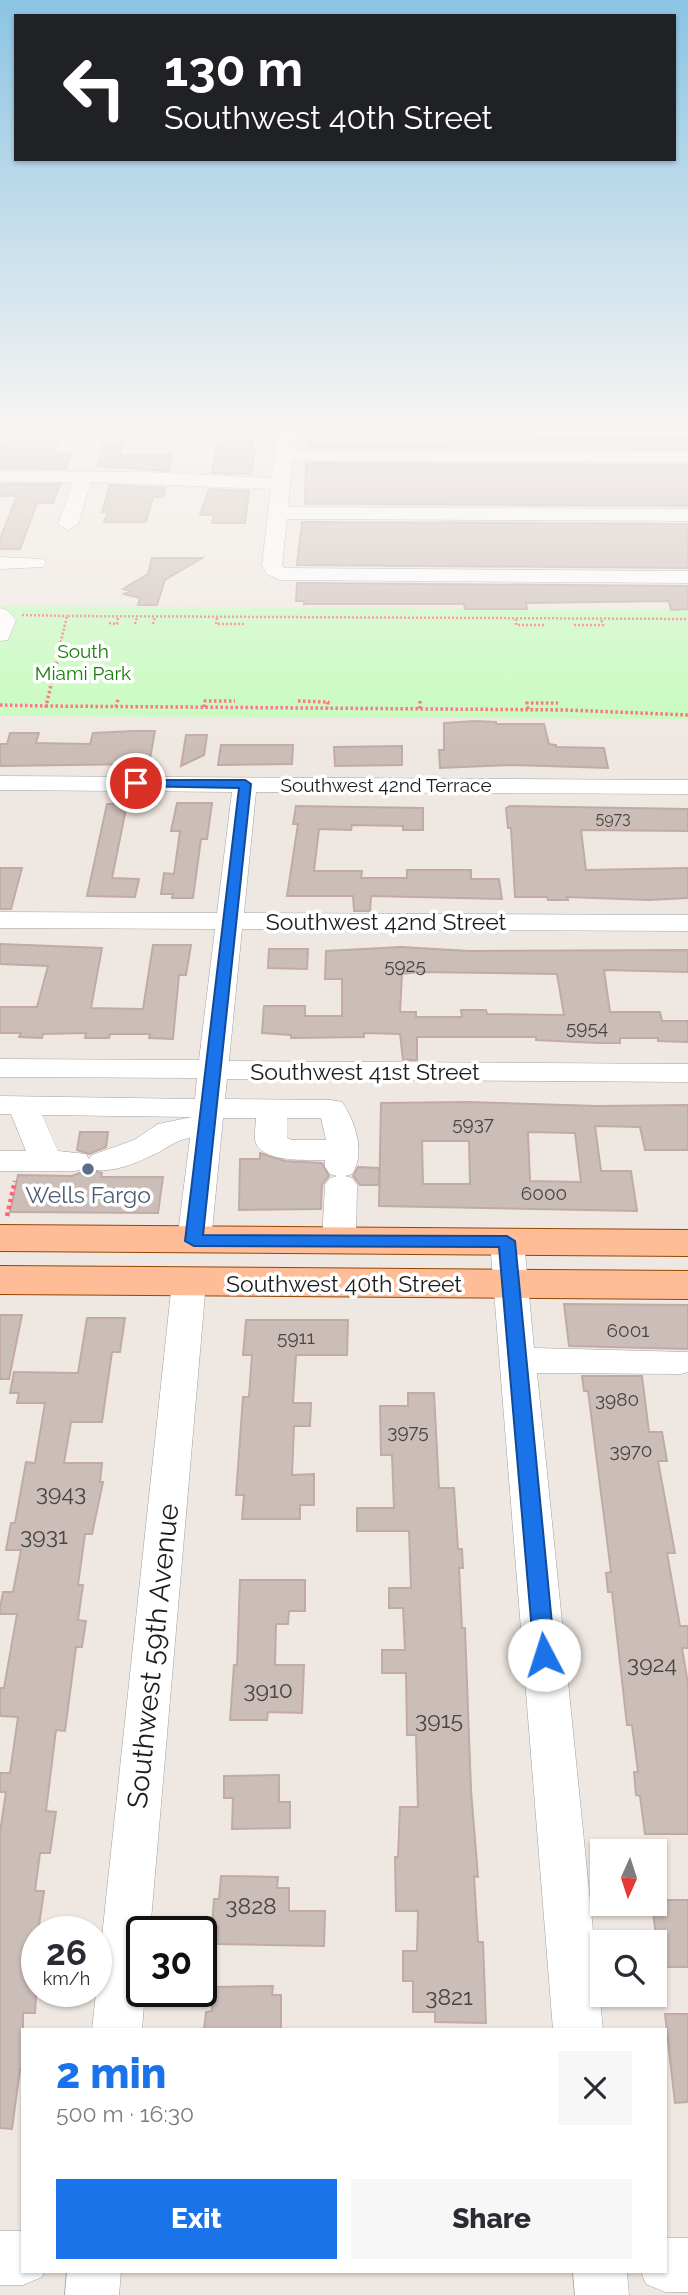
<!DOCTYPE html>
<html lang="en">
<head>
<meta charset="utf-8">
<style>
	:root { --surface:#fff; --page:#f7f7f7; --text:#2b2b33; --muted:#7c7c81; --accent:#1a73e8 }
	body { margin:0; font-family:Raleway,sans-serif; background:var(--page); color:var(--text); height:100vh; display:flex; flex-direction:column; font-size:26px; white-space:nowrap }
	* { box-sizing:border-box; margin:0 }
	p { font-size:23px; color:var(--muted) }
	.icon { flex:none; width:38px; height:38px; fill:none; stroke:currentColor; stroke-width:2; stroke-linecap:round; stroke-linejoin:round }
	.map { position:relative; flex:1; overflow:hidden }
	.sheet { position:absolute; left:21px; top:2028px; width:646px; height:245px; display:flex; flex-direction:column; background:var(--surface); border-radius:0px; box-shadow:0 2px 5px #0004 }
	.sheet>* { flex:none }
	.banner { position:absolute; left:14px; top:14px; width:662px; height:147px; border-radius:0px; box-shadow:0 2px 5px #0004; background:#202124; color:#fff; overflow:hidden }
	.needle { width:46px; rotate:183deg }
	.fabs { position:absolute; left:590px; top:1839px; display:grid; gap:14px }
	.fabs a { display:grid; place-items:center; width:77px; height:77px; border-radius:0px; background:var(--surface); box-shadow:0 2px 5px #0004; font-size:35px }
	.speed { position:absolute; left:21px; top:1916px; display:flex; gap:14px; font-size:35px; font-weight:700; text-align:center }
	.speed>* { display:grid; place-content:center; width:91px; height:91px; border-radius:50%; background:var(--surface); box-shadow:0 2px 5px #0004; line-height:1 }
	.speed small { font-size:18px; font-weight:400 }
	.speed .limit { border:4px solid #111; border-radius:10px; background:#fff; color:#111 }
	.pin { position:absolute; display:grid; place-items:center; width:60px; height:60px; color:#fff; margin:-30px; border:4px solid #fff; border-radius:50%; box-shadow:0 2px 7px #0007 }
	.me { position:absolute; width:77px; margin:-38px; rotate:355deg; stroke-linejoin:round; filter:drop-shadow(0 0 5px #0008) }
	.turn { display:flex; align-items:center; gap:24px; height:147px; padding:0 35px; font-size:32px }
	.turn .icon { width:91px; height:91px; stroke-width:2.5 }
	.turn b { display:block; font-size:49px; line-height:60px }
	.round { display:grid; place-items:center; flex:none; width:74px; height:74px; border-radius:0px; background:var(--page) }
	.summary { display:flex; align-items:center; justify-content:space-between; height:119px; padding:0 35px }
	h1 { font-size:42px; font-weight:800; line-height:52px; color:var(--accent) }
	.button { display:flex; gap:14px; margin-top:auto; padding:14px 35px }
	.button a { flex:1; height:80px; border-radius:0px; background:var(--accent); color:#fff; font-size:28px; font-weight:800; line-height:80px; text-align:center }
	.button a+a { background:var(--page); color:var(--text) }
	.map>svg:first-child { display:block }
	.park { fill:#c4fcbc }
	.building { fill:#cbbdb8; stroke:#c1aba4; stroke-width:2; fill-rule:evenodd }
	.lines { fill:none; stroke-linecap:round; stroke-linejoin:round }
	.minor-casing { stroke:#a1a1a1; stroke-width:1 }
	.major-casing { stroke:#964600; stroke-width:2 }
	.path-far2 { stroke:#ff6372; stroke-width:2.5; stroke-dasharray:2 2; stroke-linecap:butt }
	.path-far1 { stroke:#ff6372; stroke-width:3.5; stroke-dasharray:2.5 2.5; stroke-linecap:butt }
	.path { stroke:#ff6372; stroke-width:4.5; stroke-dasharray:3.5 3.5; stroke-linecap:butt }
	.minor { fill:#fff; fill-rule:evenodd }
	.major { fill:#ffbd97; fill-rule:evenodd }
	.route { fill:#1a73e8; stroke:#114b97; stroke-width:2 }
	.service-dot { fill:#5c6f8a; stroke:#fff; stroke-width:2.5 }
	.labels { text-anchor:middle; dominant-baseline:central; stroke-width:7; stroke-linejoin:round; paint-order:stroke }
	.far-number-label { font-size:16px; fill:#484544 }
	.far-park-label { font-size:19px; fill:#157f06; stroke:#fff }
	.far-street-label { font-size:19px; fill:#1d1d1d; stroke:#fff }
	.number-label { font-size:19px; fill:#484544 }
	.street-label { font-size:23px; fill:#1d1d1d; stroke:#fff }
	.service-label { font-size:23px; fill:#4e5e75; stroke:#fff }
	.near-number-label { font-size:23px; fill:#484544 }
	.near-street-label { font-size:28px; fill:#1d1d1d; stroke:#fff }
</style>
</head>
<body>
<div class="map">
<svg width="688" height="2295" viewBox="0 0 688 2295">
	<rect width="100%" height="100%" fill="#efe8e2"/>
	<path class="park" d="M0,606L688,610V719L0,716Z"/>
	<path class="building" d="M398,434L688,437V449L308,447L310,435Z
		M4,442H57L54,453L71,454L66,469L0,468V450Z
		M224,442H252V451H255L251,474L212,473L217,447H223Z
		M104,443H123L120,455H172L169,471L97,466Z
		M306,463L688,465V506L305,504Z
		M0,484H60L53,503H37L20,549H0V539L17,496H0Z
		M110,485L165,488L163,497H153L146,522H104L108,512H102Z
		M209,489L249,491L245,523H212L214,515H200Z
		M302,522L688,524V568L297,565Z
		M152,558H202L165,580L157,605H138L140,598L124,594L130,591L123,589L148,574Z
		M297,583L688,586V609L671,610L669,601L526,603L527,609H465L464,604H304V601H296Z
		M475,721L496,722V724H544L549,744L556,745V747L604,748L608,768L513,765L440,768L439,750H444V723Z
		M133,731H155L150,759L140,758L139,764L0,766V744H7L10,733H39L36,743L90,744L93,733Z
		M186,735H207L204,755L181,766Z
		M221,745H293L292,764L218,765Z
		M402,746V765L335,766L334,747Z
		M177,803H212L207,839H201L193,898H172L173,894H161L164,873L174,874L180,831H171Z
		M107,804H127L112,878L139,879L135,897L87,896Z
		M296,806L423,808V830H403V826L352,825L351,830L319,829L314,871H362L361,878H407V870H471V879H499L502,899L371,896L370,911H354L353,896H287L298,824H293Z
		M510,806L688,809V831L581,830L586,870L688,868V898L649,900L567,897L568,900H548L547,897H515L511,828H508L506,808Z
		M0,868H22L11,909H0Z
		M0,944L102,948L91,1008L143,1009L153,945H191L186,975H179L173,1039L149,1038L150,1034H110L109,1038H85L86,1033L43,1034L42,1038L19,1037L21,1033H0V1007H37L48,966L0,964Z
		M401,947L469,951L688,950V972L604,970L610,1012H660L662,1021H688V1042L658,1041V1038H620V1043H598L536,1040V1037H417V1060H403L400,1034L364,1033V1037L291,1038V1035L262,1033L264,1006H305V1016H342V979H325L326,951ZM419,972L557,974L564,1015L487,1014L486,1010H461L462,1017H416V1012H400L402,974Z
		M269,949H308L307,969L268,968Z
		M467,1102L597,1106L688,1105V1150H645L640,1127L595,1126L601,1171H631L637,1211L379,1206L381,1103ZM528,1132L575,1133L581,1182L530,1181ZM422,1141H469L470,1184H423Z
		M80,1132H108L106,1147L89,1154L77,1150Z
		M260,1153L285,1161L322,1163L329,1176L322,1185L321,1209L239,1210L240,1159H260Z
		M358,1167L379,1168V1185H360L353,1176Z
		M89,1169L102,1173L101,1177H163L158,1213L10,1212L18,1175L72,1176Z
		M564,1304L688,1305V1349L569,1346Z
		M0,1315H22L9,1379H0Z
		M87,1318H125L120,1352H112L102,1422H71L64,1463H102L100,1482H103L92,1534H85L78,1585H83L78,1620L86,1621L82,1647H76L65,1731L56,1730L46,1811L56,1812L50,1853H40L35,1891H44L31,1981H37L35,2013H23V2069H20L12,2129L0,2128V1832L6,1792H0V1773H10L18,1717L0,1716V1688H4L17,1614H0V1608L3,1592H13L21,1550H6L11,1523H15L26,1462L35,1463L45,1403H17L19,1393H10L14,1372L78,1373Z
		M246,1320H348L347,1355H296L293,1403H311L310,1426H294L292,1475L314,1474V1505H300V1519H242L244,1495H236L243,1397H249L252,1355H243Z
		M582,1376H642L649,1432H662L667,1461H658L675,1553H667L680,1626H688V1648H682L688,1684V1834H645L640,1796L636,1795L634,1772H638L632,1725H627L612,1592H608L606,1573L611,1572L591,1414L588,1391H584Z
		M408,1393H434L439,1488H454L458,1549H462L463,1568H459L462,1628H465L471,1790L478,1877L474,1876L478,1942H483L486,2023L435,2022V2012H413V1981H403V1951H417L418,1911H396L395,1857H398L400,1807H418L416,1735H407L406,1673H382V1650H405L403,1608H389V1588H411L409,1531H357V1508H394L392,1455H381L380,1406H408Z
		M240,1580H305V1611H289L288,1624H276L275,1665H304L302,1713L268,1712L267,1720H230L234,1665H237Z
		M279,1775V1802H290V1828L232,1829L233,1798H224V1776Z
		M221,1876L278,1877L277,1888H289V1911H325L324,1946L217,1944L218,1927L212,1928L214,1899H219Z
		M654,1900H688V1967H660L652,1904Z
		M273,1986L272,1995H281V2030H204L206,2012L212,2011L213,1987Z
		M665,2014H688V2102L675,2103Z"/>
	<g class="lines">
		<defs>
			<path id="minor" d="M278,429H296L294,450L688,452V462L292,460L288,507L688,509V521L287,519L282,565L284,568L688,571V583L280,580L267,574L262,565L271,489L91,482L78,524L68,530L58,524L73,482L0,481V471L145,472L272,478Z
				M0,557L43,559L46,563L43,567L0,569Z
				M0,608L7,610L16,620L8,640L0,641Z
				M0,776L688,780V794L256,792L244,913L688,915V931L242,929L229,1061L688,1064V1082L227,1079L225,1099L331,1100L342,1102C355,1121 366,1153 352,1174L345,1176L352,1178L357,1185L356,1241L351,1249L339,1252L327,1249L322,1241L325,1185L330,1178L337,1176L330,1174L325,1167V1160C308,1160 259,1163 255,1140C254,1133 256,1125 256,1118H223L211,1241L206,1249L194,1252L182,1249L177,1241L190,1138C175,1140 168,1148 155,1154C137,1163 111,1174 92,1169L89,1164L86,1168L75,1171H0V1151H26L11,1114H0V1096L195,1099L197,1078L0,1077V1059L199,1060L215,929L0,928V912L217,913L232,792L0,790ZM42,1115L192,1117L158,1124L134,1140L92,1155L89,1159L86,1154L58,1151ZM287,1118H321L326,1140H292L287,1138Z
				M507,1230L519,1233L524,1241L534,1348L688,1352V1372L681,1374L537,1373L603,2030H553L490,1241L495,1233Z
				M189,1271L201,1274L206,1282L150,1932H142V1992H145L142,2030H92L172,1282L177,1274Z
				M0,2231H23V2272H44L42,2277L23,2285H0Z
				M665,2238H688V2292H665L646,2284L641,2272H665Z
				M67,2272H121L119,2295H65Z
				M573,2272H627L629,2295H575Z"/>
			<path id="major" d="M0,1225L688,1230V1256L0,1251Z
				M0,1266L688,1271V1299L0,1294Z"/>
		</defs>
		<use href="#minor" class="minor-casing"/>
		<use href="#major" class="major-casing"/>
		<path class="path-far2" d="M22,615L67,616
			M217,618L216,624H244
			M516,619V625H545
			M109,623L117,624L118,617
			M135,624L137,617
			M153,624L155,617
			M574,625H603L601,619
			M58,654L67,616L688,619"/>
		<path class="path-far1" d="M59,652L46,706L567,710L688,715
			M298,701L328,702L327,708
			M420,701V709
			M0,705L46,706
			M116,707L118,699
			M204,707L205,701H235
			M528,709L527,703H558"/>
		<path class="path" d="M7,1216L15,1181"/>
		<use href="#minor" class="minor"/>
		<use href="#major" class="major"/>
	</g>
	<linearGradient id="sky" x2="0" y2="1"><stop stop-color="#8bc4e4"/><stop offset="0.57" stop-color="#f8f5f2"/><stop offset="1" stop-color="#f8f5f2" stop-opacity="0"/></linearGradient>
	<rect width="688" height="750" fill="url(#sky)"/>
	<path class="route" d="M136,780H245L251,784L203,1235L507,1236L515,1241L555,1655L552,1661L544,1663L537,1661L534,1655L499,1247L194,1246L185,1241L239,788L132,786L130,783Z"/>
	<circle class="service-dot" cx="88" cy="1169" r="7"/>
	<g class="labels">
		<g class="far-number-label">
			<text x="613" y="818">5973</text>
		</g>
		<g class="far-park-label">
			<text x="83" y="651">South<tspan x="83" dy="22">Miami Park</tspan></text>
		</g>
		<g class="far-street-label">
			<text x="386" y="785">Southwest 42nd Terrace</text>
		</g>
		<g class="number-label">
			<text x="405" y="965">5925</text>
			<text x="587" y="1027">5954</text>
			<text x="473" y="1123">5937</text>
			<text x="544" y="1193">6000</text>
			<text x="628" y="1330">6001</text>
			<text x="296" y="1337">5911</text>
			<text x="617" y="1399">3980</text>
			<text x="408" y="1431">3975</text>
			<text x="631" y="1450">3970</text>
		</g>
		<g class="street-label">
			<text x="386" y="921">Southwest 42nd Street</text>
			<text x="365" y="1071">Southwest 41st Street</text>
			<text x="344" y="1283">Southwest 40th Street</text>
		</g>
		<g class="service-label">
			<text x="88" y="1194">Wells Fargo</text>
		</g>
		<g class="near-number-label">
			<text x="61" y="1492">3943</text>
			<text x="44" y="1535">3931</text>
			<text x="652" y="1663">3924</text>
			<text x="268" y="1689">3910</text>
			<text x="439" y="1719">3915</text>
			<text x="251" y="1905">3828</text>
			<text x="449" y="1996">3821</text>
		</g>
		<g class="near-street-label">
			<text transform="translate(153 1656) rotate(-84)">Southwest 59th Avenue</text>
		</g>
	</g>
</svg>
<div class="fabs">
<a><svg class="needle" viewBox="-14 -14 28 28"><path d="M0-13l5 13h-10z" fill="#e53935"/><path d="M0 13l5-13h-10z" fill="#7c7c81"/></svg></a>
<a><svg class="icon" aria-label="search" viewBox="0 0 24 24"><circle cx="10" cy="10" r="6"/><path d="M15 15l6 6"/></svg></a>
</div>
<div class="speed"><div>26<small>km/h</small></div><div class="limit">30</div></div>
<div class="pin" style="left:136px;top:783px;background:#d93025"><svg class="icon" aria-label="arrive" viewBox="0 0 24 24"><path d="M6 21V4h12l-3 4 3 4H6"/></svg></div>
<svg class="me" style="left:544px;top:1655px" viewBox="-20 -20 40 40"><circle r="19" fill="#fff"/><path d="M0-13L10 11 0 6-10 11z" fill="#1a73e8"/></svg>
<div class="banner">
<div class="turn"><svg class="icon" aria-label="left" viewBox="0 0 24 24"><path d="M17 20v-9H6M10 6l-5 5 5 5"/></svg><div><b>130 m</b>Southwest 40th Street</div></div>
</div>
<section class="sheet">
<div class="summary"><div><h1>2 min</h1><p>500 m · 16:30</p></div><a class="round"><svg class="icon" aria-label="close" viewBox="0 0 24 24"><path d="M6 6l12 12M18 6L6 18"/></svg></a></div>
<div class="button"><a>Exit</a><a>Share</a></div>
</section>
</div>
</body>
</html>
